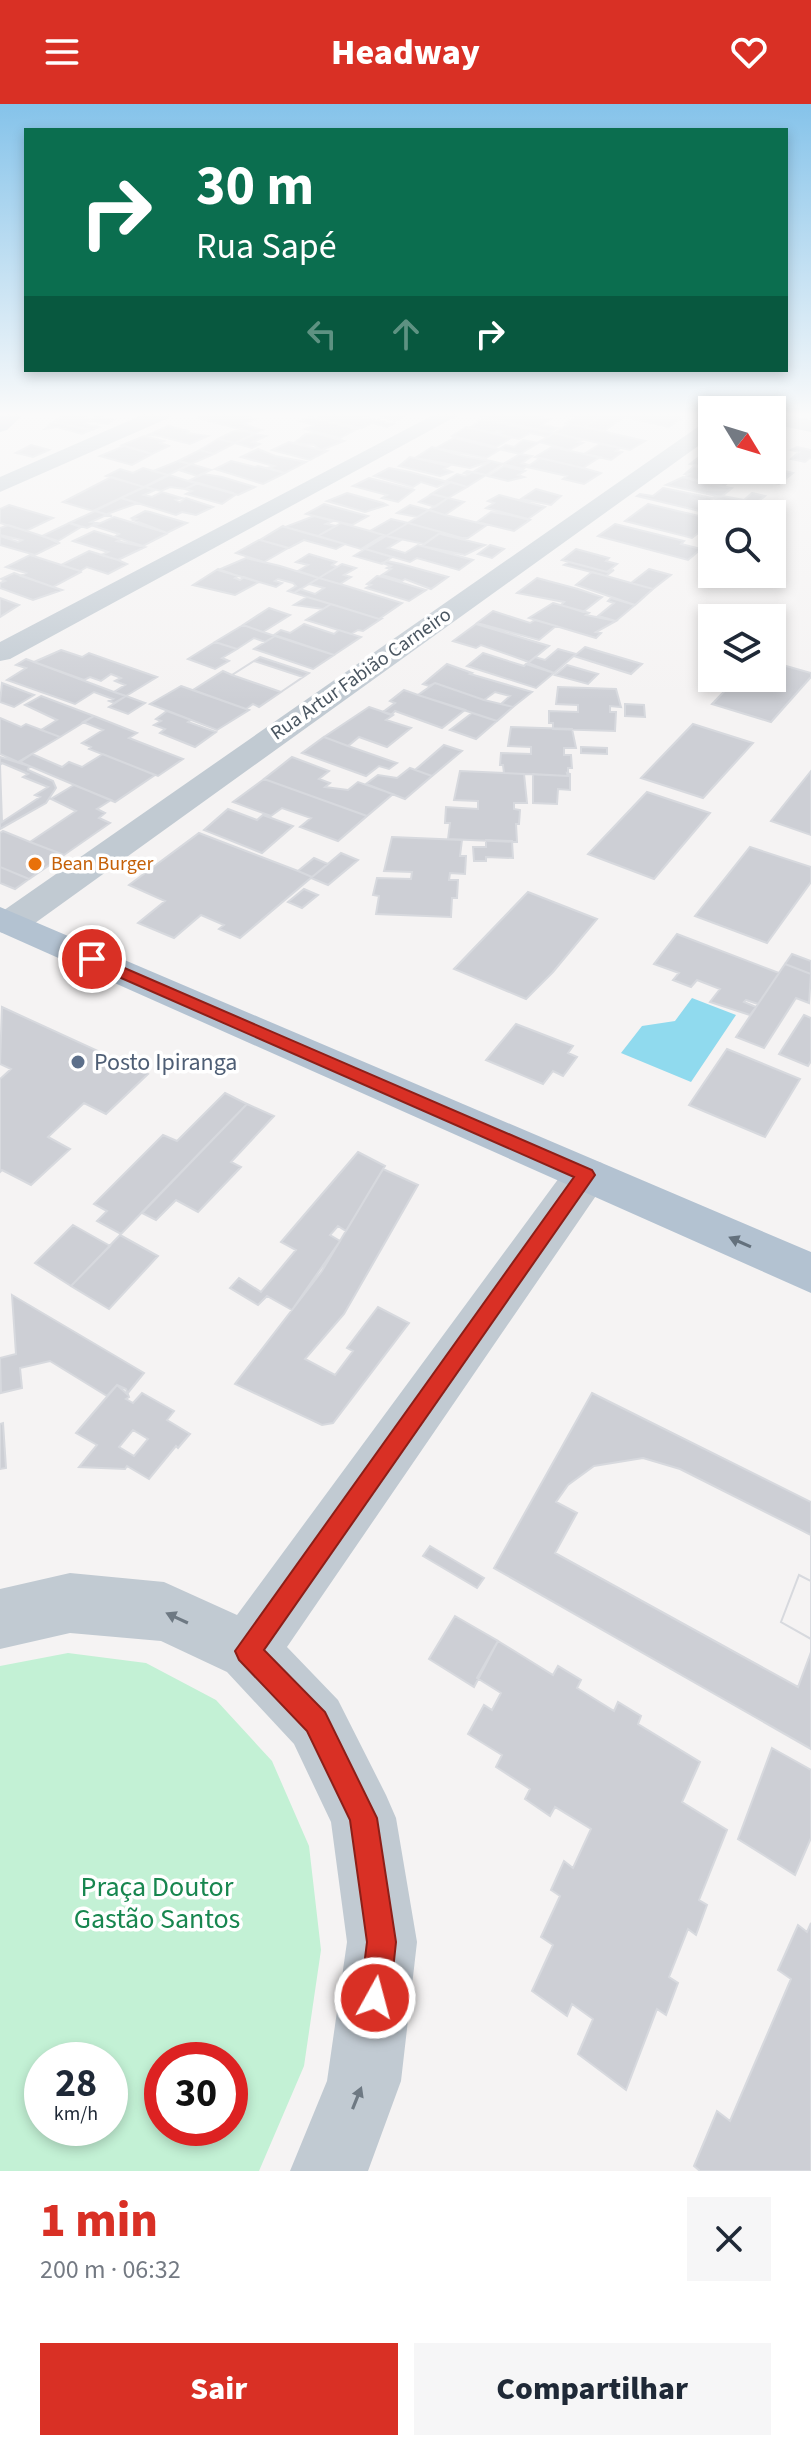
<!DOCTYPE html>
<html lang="pt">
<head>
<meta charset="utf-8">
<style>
	:root { --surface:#fff; --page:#f6f6f7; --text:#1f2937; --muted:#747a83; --accent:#d93025 }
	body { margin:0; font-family:"Source Sans 3",sans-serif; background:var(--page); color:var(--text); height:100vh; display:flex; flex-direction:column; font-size:30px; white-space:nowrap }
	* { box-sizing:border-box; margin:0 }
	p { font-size:26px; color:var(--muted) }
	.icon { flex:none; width:44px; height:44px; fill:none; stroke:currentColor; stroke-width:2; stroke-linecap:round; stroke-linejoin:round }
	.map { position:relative; height:2067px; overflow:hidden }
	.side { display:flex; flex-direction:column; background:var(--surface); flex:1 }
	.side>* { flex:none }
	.banner { position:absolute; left:24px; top:24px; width:764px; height:244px; border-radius:0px; box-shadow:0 4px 12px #0003; background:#0b6e4f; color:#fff; overflow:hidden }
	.needle { width:52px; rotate:128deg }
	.buttons { position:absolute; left:698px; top:292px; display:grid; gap:16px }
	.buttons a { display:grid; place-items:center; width:88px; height:88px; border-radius:0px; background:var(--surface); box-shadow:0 4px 12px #0003; font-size:40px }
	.speed { position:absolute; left:24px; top:1938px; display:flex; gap:16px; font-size:40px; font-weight:700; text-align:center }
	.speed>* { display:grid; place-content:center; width:104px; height:104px; border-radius:50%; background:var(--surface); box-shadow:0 4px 12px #0003; line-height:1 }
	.speed small { font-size:20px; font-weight:400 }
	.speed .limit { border:12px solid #d22; background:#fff; color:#111 }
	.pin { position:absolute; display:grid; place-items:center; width:68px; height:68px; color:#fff; margin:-34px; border:4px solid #fff; border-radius:50%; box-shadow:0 2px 8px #0007 }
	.me { position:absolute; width:88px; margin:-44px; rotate:7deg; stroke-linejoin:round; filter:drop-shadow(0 0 6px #0008) }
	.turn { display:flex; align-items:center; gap:28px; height:168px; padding:0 40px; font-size:36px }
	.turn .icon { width:104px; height:104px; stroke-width:2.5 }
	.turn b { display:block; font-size:56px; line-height:68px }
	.lanes { display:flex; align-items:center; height:76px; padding:0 40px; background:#0003; justify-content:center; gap:40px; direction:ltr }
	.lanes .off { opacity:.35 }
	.round { display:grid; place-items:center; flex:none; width:84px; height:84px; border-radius:0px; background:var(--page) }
	.overview { display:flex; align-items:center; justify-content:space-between; height:136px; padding:0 40px }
	h1 { font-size:48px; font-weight:800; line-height:60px; color:var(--accent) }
	.primary-button { display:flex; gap:16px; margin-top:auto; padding:16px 40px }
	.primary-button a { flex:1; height:92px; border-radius:0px; background:var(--accent); color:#fff; font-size:32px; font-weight:800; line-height:92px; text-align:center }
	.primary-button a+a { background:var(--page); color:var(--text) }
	header { display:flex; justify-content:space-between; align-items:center; height:104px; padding:0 40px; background:var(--accent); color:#fff; font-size:36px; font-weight:800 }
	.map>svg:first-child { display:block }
	.green { fill:#c3f1d5; fill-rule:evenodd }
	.water { fill:#90daee }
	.building { fill:#cdcfd5; stroke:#d7d9de; stroke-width:2; fill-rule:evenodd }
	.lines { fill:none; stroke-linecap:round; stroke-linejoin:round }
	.minor { fill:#c1cad2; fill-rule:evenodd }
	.major { fill:#b3c2d1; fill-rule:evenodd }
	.oneway { fill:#64717d }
	.oneway2 { fill:#6e7983 }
	.route { fill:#d93025; stroke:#8d1f18; stroke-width:2 }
	.food-dot { fill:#e8710a; stroke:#fff; stroke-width:3 }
	.service-dot { fill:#5c6f8a; stroke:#fff; stroke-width:3 }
	.labels { text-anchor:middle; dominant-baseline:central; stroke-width:7; stroke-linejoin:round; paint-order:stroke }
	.far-street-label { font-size:20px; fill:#4a5661; stroke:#fff }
	.far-food-label { font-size:20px; fill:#c56008; stroke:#fff; text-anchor:start }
	.service-label { font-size:24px; fill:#4e5e75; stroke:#fff; text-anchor:start }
	.near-park-label { font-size:28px; fill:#17864f; stroke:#fff }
</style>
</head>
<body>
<header><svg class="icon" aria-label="menu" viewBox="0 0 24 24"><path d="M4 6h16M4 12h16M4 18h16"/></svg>Headway<svg class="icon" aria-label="heart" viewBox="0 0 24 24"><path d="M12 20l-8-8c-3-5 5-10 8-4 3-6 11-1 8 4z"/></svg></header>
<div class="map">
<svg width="811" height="2067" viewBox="0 0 811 2067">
	<rect width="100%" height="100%" fill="#f5f3f3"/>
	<path class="green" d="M68,1549L146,1559L216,1596L272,1657L309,1742L321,1846L304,1962L259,2067H0V1562ZM42,1956H110V2024H42ZM162,1956H230V2024H162Z"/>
	<path class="water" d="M692,894L736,911L691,978L621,949L642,922L675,917Z"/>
	<path class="building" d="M68,308L87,310L82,312L92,315L97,312L114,316L107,320L91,317L84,320L99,323L92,326L53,318Z
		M204,308H229L256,315L243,320L262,326L255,329L197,314Z
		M326,308H344L393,320L387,323L372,319L362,324L316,315Z
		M349,308H391L377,316Z
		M349,308H401L409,310L395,317L381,313L377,316Z
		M491,308H518L551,315L542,321L558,324L550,328L482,313Z
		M568,308H607L584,323L566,319L575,313L566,311Z
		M673,308L686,311L669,323L606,309Z
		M606,309L624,313L604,327L584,323Z
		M309,313L357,325L340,334L305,325L314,321L300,317Z
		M482,315L513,322L554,329L548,333L530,329L519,335L498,330L502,328L497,327L494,329L469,324Z
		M53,318L91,326L82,330L57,323L45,325Z
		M569,320L584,323L645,337L630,346L554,329Z
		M168,322L189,327L187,329L208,332L190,340L155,331L146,332Z
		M466,323L491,329L511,334L496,343L452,332Z
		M234,327H244L254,330L235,339L218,335Z
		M315,329L344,337L321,346L314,341L294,339L306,330Z
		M554,329L582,336L578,338L583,339L569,346L539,338Z
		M255,330L266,332L253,338L260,340L252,344L235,339Z
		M144,332L164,337L160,339L169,342L152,350L122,341Z
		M454,334L499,345H501L486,354L436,344Z
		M218,335L235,339L214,350L200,346Z
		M523,336L538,339L520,350L499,345L506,341L514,343Z
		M289,338L321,346L327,347L310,356L272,346Z
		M600,340L620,344L616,347L622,348L611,356L584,350Z
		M31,341L49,346L33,353L16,349Z
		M124,342L152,350L132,361L100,352Z
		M432,343L463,352L491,357L470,364L415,354Z
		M552,343L584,350L600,353L583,364L535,353Z
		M797,343L811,346V353L805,358L791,355L799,348L791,346Z
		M258,345L275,352L306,358L285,369L268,364L274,362L241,353Z
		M200,346L214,350L191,360L178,357Z
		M704,349L712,351V365L690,360Z
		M520,350L532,352L522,359L529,361L523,365L503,360Z
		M410,353L449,362L444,365L452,368L440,372L399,362Z
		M540,354L583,364L601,369L584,380L563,375L567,372L527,363Z
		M178,357L191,360L168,371L153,367Z
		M231,357L255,363L258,362L285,369L263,380L215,365Z
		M491,357L503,360L486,371L473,368Z
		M191,360L211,366L197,372L179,366Z
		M504,362L525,367L518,371L524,373L508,377L488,372Z
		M694,362L736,372L724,382L706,378L709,375L700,377L685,373L689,370H685Z
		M143,364L168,371L144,383L106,372L120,365L133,369Z
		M389,364L410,368L448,378L437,383L421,378L413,383L374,372Z
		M776,365L793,369L779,380L763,376Z
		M467,367L486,371L467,383L446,377L457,370L465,372L469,370L464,369Z
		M203,370L222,373L255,383L238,391L188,377Z
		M169,371L188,377L198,379L185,385L170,383L161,387L145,383Z
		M111,373L144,383L93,407L63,398Z
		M683,373L700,378L732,384L721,393L666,381Z
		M369,374L412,385L414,386L398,398L382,394L387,391L353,382Z
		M451,378L467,383L448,394L431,390Z
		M198,379L233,389L235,391L222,400L186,390L192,387L185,385Z
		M145,383L155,386L144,391L152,393L162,388L182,394L176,396L180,398L186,394L213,403L196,411L182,408L176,411L121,394Z
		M663,384L713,394L705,402L730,409L712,410L637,392L640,390L653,392Z
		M536,385L561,392L551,401L521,395Z
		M347,389L383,399L387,401L365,408L327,397Z
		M752,389L765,392L751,403L711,394L723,392L744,396Z
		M432,390L448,394L435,403L419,398Z
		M499,391L545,403L528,415L486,404L494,399L488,397Z
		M121,394L138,399L107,410L112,412L95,407Z
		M448,394L464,398L445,411L429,406Z
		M324,400L368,412L352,421L306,410Z
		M648,400L712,415V418L692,434L625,417Z
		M9,401L53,414L26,427L0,419V405Z
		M410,401L429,406L417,413L397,409Z
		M429,406L445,411L487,421L468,434H462L408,419Z
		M95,407L112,412H104L91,418L97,419L87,424L69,419Z
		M145,407L150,408L187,419L167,429L133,416L136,415L132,414Z
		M491,408L510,411L530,416L514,427L477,418Z
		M314,412L333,417L326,420L336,422L318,432L285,423Z
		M114,413L167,429H168L143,442L114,433L119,430L94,422Z
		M391,415L408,419L386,432L370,427Z
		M69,419L81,423L58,437L42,432Z
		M341,419L370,427L384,431L361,445L318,432Z
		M408,419L448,430L440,429L424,440L386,432Z
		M615,420L684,437L681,440L701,445L688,456L598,432Z
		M8,421L48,434L59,439L35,451L0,441V432L18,438L22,436L0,431V424Z
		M283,422L285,423L345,440L336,445L304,436L289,444L260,436Z
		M94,427L121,435L117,437L145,443L118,456L101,451L108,448L73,437Z
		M440,429L441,430L485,441L465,451L422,442Z
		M386,432L401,436L388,444L405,449L418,441L473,456L459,466L417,454L410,458L365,445Z
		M259,436H260L288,444L264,458L236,449Z
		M490,441L504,445L492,454L478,450Z
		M365,445L392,453L382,460L354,452Z
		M576,445L609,454L606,457L617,460L607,468L562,456Z
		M89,447L118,456L127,460L108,470L87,463L80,467L61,461Z
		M309,450L336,458L332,461L337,463L319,474L298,467L308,461L296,458Z
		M30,451L80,467L81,468L53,483L21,472L26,469L6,463Z
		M246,454L280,462L319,474L294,489L288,487L296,482L293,479L278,475L275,477L282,479L276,483L218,466Z
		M387,457L401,460L448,473L431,485L405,475L402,477L382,471L391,465L387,464L391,462L382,459Z
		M569,458L607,468L614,466L606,472L564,461Z
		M342,460L356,464L344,471L351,473L340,480L319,474Z
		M218,465L238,472L235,474L240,476L244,473L259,478L235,491L193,481Z
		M649,465L671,471L653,485L631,479Z
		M592,468L631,479L653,485L635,501L576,481Z
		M14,469L53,483L62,486L33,496L0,484V479L5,477L1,475Z
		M377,472L383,473L426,486L409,497L366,484L371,481L367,480Z
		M319,474L340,480L402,499L379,515L294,489L300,485L315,490L324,484L309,480Z
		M537,474L578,485L602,493L583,508L561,501L564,498L517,489Z
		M307,493L331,500L323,505L294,501Z
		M0,494L19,501L0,513Z
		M611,494L635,501L616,517L598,512L614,499L608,497Z
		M553,499L589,509L586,511L616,517L596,528L601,529L596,534L529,514Z
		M331,500L379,515H381L363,527L358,526L351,530L306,516Z
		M269,504L290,511L263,528L243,521Z
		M493,507L530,519L535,516L556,522L539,536L477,519Z
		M304,520L334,530L339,526L361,533L334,551L274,531L281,526L290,529Z
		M476,520L549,542L529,558L481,541L476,544L453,537Z
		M243,521L263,528L275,532L265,538L254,534L237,545L215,538Z
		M275,532L334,551L313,565L254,545Z
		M215,538L237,545L222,554L229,557L215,565L188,555Z
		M585,543L642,560L631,570L574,552Z
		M558,545L576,550L554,569L528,559L535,553L545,556Z
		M61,546L82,553L89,549L157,573L126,592L114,588L125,581L115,577L121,574L111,570L101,577L90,573L84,576L34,558Z
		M483,549L524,562L526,560L554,569L536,584L467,562Z
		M260,553L309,569L281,588L232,571Z
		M26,555L114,588L126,592L114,599L109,597L113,595L94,588L75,600L7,576L26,564L16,561Z
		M254,557L303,573L281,588L232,571Z
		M772,558L811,569V573L771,618L712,600L737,574H772Z
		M447,560L472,569L470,570L532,588L513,603L501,600L510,592L495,588L484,596L435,579L429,582L423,580Z
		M567,561L598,570L588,580L555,571Z
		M223,567L232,571L281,588L259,603L253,600L246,605L193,586Z
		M2,579L34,591L14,603L0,598Z
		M435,579L484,596L513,603L497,617L418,591Z
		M181,582L246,605L249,606L217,626L150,600Z
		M558,583L616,585L621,603L610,602V608H616L615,627L553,625V619H549V607L578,608V601L556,600Z
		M404,586L418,591L465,606L442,624L395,607L391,611L383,608L395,599L390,597Z
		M41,592L94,612L60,633L41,626L57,616L25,601Z
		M126,592L145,599L128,610L109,603Z
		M625,600L644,601L645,613L625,612Z
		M369,603L393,611L386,616L411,624L387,643L359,633L348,642L324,633Z
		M167,607L191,616L188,618L216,628L195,643L160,629L165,625L154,621L161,617L156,615Z
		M472,609L497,617L476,635L450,626Z
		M94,612L137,629L129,634L183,655L158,672L89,645L91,643L82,639L103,626L83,618Z
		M0,614L21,623L26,620L60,633L18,658L0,650Z
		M693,620L753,639L703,694L641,674Z
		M511,623L572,625L576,644H564V651H571L572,664H568V672L504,669L503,661H500L501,649L531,650V643L508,642Z
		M324,633L348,642L397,659L389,665L379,662L366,672L302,649Z
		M444,641L462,647L432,672L415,666Z
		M581,643L607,644V650L581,649Z
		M32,650L62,663L69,658L82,663L103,650L155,671L115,698L20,658Z
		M0,653L29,662L28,666L53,677L56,684L46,699L0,725Z
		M292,653L329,667L319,675L330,679L325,683L348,686L358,678L393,690L367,712L264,675Z
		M2,659L28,670L23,673L48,683L35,691L40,693L2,718L0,661Z
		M410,664L432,672L405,695L366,680L378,671L397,674Z
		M460,667L524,670L527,699H514V705L520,706L519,720H516L517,738L448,735L450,719H445L446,703L478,705V697L454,696Z
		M811,667V731L771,717Z
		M567,669L570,670V686L558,685L557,700L533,699V670L568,672Z
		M264,675L367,712L338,737L300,723L311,714L282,704L271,712L233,698Z
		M74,681L111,696L97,705L105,709L99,714L110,719L64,751L30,738L76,707L51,695Z
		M647,688L710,709L654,775L588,750Z
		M228,705L257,716L263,711L293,722L262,749L204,726Z
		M3,727L30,738L64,751L29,775L0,763V729Z
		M199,729L298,767L312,773L240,834L219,825L224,821L201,811L174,834L138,819L165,797L129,781Z
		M392,733L462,736L460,752H466L465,770L450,769L449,776H458L457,794H452L451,813L376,810L379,792L373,791L377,774L411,775L412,768L384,767Z
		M486,736L512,737L513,754L486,753V757H474L473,743H486Z
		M750,743L811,763V778L767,839L695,812Z
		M341,749L358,756L328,781L311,774Z
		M314,754L328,760L312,773L298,767Z
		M0,763L29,775L15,785L0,779Z
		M304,785L318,791L302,804L288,798Z
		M528,788L597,815L553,868L526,895L454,865Z
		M677,830L779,869L758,900L746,896L744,898L756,903L750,911L710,898L720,885L697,876L691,883L673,876L679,869L654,860Z
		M792,850L811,857V870L785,860Z
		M785,860L811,870L809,899L796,894L764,944L736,933Z
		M2,903L148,970L106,1010L84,999L48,1033L70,1045L31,1081L2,1066L0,1068V975L11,965L0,960Z
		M804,911L811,914V957L808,962L779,950Z
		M516,920L573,942L568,949L577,953L563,972L553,967L543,980L486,956Z
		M727,945L800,975L765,1033L689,1001Z
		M225,989L247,1000L121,1130L97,1117L107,1107L94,1100L163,1031L177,1037Z
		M247,1000L274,1012L231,1058L241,1063L198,1108L176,1096L156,1116L142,1109Z
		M358,1048L385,1062L346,1127L338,1122L330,1131L340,1137L292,1206L267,1192L258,1201L230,1184L239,1174L261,1188L296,1146L281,1138Z
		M383,1065L418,1081L344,1210L305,1255L335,1271L353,1247L347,1244L378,1203L409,1219L333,1319L322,1321L235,1280L322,1167Z
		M73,1121L110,1142L71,1182L35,1159Z
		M120,1131L158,1152L109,1205L71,1182Z
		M12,1191L144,1269L127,1290L117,1281L107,1292L50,1257L20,1264L22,1284L1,1289L0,1254L16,1250Z
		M117,1281L126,1285L129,1293L126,1295L133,1299L142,1289L174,1307L167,1316L190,1330L178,1344L176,1342L149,1375L127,1362L125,1365L79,1363L97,1341L76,1329ZM133,1326L148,1335L134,1352L119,1343Z
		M592,1289L811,1398V1645L494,1464Z
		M3,1319L6,1364L0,1365V1320Z
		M643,1354L680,1365L811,1431V1477L799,1471L781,1518L811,1535V1548L798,1583L555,1449L577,1409L556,1398L568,1381L594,1362Z
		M430,1442L484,1474L477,1484L423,1452Z
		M799,1471L811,1477V1535L781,1518Z
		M455,1512L498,1537L474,1583L429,1555Z
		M498,1537L553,1571L558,1562L581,1576L577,1584L614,1607L618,1598L641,1612L638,1620L700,1658L682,1698L727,1726L699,1796L707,1801L696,1831L688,1825L669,1873L678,1879L666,1911L657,1905L626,1986L578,1950L593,1915L572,1900L567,1912L532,1887L553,1841L541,1833L560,1792L551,1786L564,1757L573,1764L591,1725L555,1703L550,1712L525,1695L530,1685L496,1663L502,1651L468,1630L484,1601L492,1606L501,1589L477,1574Z
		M772,1644L811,1666V1734L795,1771L738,1735Z
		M811,1819V2067H700L694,2062L717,2007L730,2017L791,1875L778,1866L798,1821L807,1828Z"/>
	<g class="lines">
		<path class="minor" d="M149,308H176L173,312L0,388V373Z
			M439,308H464L10,555L0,557V538Z
			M772,308L811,316V328L772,320Z
			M712,316V332L24,827L11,831L0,828V809L705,318Z
			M586,1054L602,1059L609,1071L602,1083L287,1543L338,1596L386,1691L396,1714L417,1838L401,1977L368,2067H290L327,1977L347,1838L331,1718L294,1640L227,1568L161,1537L70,1529L0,1545V1485L70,1469L164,1478L237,1511L570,1059Z"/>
		<path class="major" d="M4,308H26L7,326L0,328V311Z
			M0,803L811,1148V1189L0,828Z"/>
	</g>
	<defs><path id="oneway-solid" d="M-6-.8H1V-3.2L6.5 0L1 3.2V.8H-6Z" transform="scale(2)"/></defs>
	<use class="oneway" href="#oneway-solid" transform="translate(740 1138) rotate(-156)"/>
	<g class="oneway2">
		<use href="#oneway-solid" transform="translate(177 1514) rotate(-155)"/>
		<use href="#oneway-solid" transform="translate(357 1994) rotate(-68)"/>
	</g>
	<linearGradient id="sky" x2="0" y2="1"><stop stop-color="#85c3ea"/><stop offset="0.52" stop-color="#fafafa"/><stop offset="1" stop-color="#fafafa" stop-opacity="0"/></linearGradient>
	<rect width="811" height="597" fill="url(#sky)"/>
	<path class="route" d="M92,850L592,1066L595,1071L264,1546L325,1608L377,1714L396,1838L390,1894L385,1904L375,1908L364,1904L360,1894L367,1838L350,1716L307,1627L239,1556L235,1547L574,1073L87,859V851Z"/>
	<circle class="food-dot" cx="35" cy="760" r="8"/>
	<circle class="service-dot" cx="78" cy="958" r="8"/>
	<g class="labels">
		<g class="far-street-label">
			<text transform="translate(361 570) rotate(-35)">Rua Artur Fabião Carneiro</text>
		</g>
		<g class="far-food-label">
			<text x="51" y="760">Bean Burger</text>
		</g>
		<g class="service-label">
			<text x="94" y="958">Posto Ipiranga</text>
		</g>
		<g class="near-park-label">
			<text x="157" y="1783">Praça Doutor<tspan x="157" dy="32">Gastão Santos</tspan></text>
		</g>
	</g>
</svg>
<div class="buttons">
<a><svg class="needle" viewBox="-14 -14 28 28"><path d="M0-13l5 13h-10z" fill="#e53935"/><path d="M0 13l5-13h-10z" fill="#747a83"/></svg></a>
<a><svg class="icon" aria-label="search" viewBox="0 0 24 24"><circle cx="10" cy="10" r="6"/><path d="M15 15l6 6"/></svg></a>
<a><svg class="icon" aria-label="layers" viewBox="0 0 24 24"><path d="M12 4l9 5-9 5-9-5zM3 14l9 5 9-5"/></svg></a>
</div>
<div class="speed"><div>28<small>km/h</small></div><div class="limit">30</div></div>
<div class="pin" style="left:92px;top:855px;background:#d93025"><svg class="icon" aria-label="arrive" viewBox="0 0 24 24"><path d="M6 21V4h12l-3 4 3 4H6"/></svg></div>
<svg class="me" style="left:375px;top:1894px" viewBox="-20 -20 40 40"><circle r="17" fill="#d93025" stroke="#fff" stroke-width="3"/><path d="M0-11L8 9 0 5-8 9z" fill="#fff"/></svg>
<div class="banner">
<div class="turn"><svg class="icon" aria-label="right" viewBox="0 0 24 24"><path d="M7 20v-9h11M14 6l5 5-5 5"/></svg><div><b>30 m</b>Rua Sapé</div></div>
<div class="lanes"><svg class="icon off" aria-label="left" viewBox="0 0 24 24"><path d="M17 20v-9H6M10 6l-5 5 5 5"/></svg><svg class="icon off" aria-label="ahead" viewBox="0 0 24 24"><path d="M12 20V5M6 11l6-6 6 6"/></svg><svg class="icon" aria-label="right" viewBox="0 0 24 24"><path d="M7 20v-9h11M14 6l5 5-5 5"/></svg></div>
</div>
</div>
<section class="side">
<div class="overview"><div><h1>1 min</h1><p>200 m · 06:32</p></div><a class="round"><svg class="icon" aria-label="close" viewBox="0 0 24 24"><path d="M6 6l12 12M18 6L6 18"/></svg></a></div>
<div class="primary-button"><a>Sair</a><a>Compartilhar</a></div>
</section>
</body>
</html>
